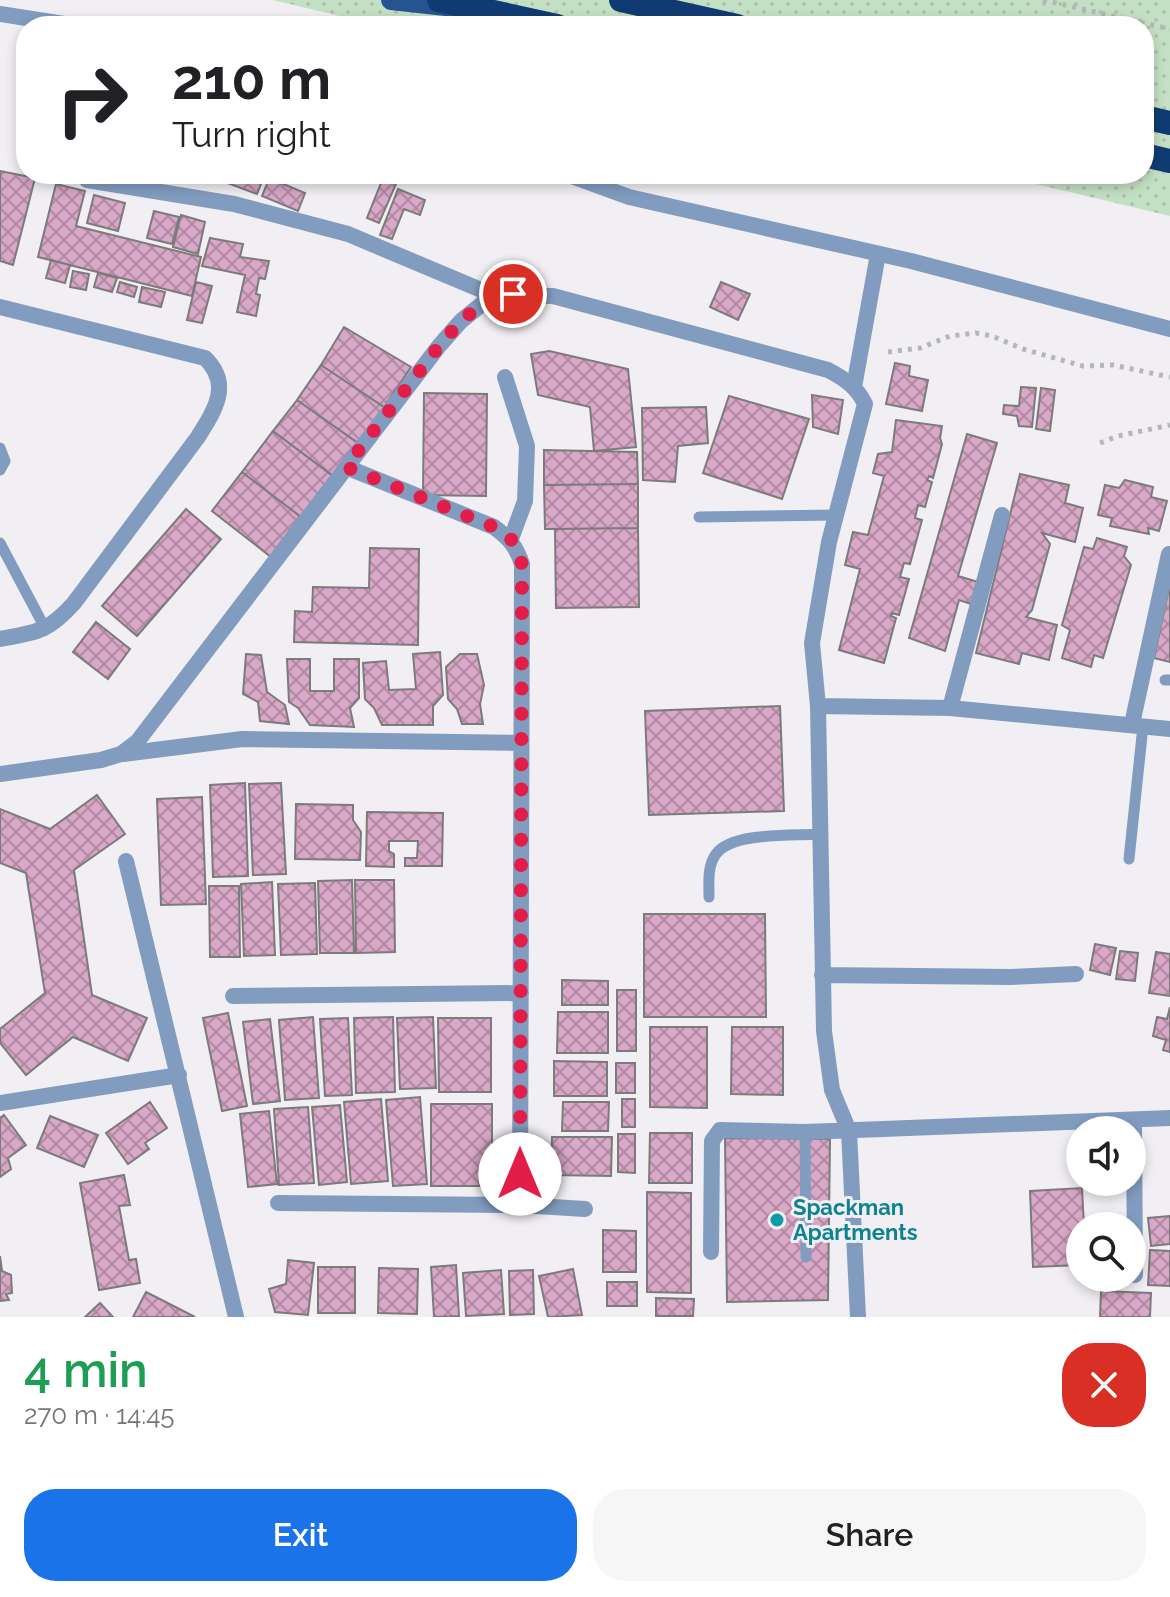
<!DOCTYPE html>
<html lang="en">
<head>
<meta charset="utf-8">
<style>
	:root { --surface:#fff; --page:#f6f6f6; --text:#202124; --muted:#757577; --accent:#1a73e8 }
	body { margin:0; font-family:Raleway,sans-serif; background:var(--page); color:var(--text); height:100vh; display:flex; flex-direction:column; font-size:30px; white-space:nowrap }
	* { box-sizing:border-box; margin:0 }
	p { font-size:26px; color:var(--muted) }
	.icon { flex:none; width:44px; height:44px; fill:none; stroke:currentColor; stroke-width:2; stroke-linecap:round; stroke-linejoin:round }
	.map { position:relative; height:1317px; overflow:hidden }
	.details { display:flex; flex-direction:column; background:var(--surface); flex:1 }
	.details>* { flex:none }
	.hud { position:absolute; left:16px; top:16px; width:1138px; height:168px; border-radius:32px; box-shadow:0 4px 12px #0003; background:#fff; color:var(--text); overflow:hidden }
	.controls { position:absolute; left:1066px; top:1116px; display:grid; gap:16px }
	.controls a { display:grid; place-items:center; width:80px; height:80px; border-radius:50%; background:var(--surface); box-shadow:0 4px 12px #0003; font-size:40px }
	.pin { position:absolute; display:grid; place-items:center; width:68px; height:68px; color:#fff; margin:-34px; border:4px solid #fff; border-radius:50%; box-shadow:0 2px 8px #0007 }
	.me { position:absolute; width:88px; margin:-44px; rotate:0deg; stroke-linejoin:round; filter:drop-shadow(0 0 6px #0008) }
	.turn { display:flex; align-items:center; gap:28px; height:168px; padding:0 24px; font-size:36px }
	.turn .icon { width:104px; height:104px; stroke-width:2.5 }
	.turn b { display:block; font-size:56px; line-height:68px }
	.round { display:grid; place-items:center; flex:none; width:84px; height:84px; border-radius:32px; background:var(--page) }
	.overview { display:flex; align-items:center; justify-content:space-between; height:136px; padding:0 24px }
	h1 { font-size:48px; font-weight:600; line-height:60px; color:#1e9e55 }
	.primary-button { display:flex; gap:16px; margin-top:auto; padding:16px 24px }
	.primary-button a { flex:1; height:92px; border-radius:32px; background:var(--accent); color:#fff; font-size:32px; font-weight:600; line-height:92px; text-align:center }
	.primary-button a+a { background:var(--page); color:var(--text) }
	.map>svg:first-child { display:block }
	.park { fill:url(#park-dots) }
	.building { fill:url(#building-cross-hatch); stroke:#7d7a7c; stroke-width:2 }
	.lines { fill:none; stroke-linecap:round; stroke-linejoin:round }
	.path { stroke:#b6b5b8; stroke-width:5; stroke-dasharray:4 6; stroke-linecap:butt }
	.lane { stroke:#829cbf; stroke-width:11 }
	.street { stroke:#829cbf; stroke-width:16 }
	.primary { stroke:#265491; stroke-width:20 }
	.highway { stroke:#103b72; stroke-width:24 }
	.route { stroke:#e11d48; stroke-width:14; stroke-dasharray:0 25.2 }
	.culture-dot { fill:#0f9aa8; stroke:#f1eff3; stroke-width:3 }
	.labels { text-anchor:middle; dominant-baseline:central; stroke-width:6; stroke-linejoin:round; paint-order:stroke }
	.culture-label { font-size:22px; font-weight:bold; fill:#0d838f; stroke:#f1eff3; text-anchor:start }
</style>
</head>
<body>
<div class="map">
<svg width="1170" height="1317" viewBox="0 0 1170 1317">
	<defs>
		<pattern id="park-dots" width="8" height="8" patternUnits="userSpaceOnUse" patternTransform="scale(2)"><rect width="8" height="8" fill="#c4e0c4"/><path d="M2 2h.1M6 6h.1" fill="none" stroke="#a9c1a9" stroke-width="1.8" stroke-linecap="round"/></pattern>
		<pattern id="building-cross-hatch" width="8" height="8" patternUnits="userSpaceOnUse" patternTransform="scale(2)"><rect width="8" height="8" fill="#d9a7c7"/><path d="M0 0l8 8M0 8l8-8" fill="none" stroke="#b189a3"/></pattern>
	</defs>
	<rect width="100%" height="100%" fill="#f1eff3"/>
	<path class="park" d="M273,0H1170V216L994,174H1144V26H381Z"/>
	<path class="building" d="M0,171L35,178L13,265L0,261Z
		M225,174H233L261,184L257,194L222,181Z
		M266,174L284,175L281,183L305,193L298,211L262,196L267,184L263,181Z
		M383,178L396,184L379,223L367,218Z
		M56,184L85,191L76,226L201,257L192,296L38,257Z
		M398,189L425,200L420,215L404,209L392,239L380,235Z
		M94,195L125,203L118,231L87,223Z
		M154,211L179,217L172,244L147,238Z
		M181,215L205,222L198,254L173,247Z
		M210,238L243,244L240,257L269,261L265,279L259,278L256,294L260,295L256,316L237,312L245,275L202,266Z
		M51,260L70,265L65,283L46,278Z
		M73,271L89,274L86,290L70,287Z
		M98,273L117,278L112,292L94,287Z
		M120,282L137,287L134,297L117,292Z
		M196,282L212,286L202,323L187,320Z
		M721,282L750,294L738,320L710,307Z
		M142,287L165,292L161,307L139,302Z
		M344,327L411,367L384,407L321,365Z
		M549,351L628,369L636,447L594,451L590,407L538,395L531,354Z
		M895,363L910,366L909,376L928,380L922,411L886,404Z
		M321,365L384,407L358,443L297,400Z
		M1021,387L1036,388L1032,427L1019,426L1017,416L1003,414L1004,405L1019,406Z
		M1041,388L1055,390L1050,431L1036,429Z
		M424,393L487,394L486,496L423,495Z
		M812,395L843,400L838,434L813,427Z
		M729,396L809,419L782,499L703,473Z
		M297,400L358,443L333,476L273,431Z
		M706,407L708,443L678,446L675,482L643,480L642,408Z
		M896,420L942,426L940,438L942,444L933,478L929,476L927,480L932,482L925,507L918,505L915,518L922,520L910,564L904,563L900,577L909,579L899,615L892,613L891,616L896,618L884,663L839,650L860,569L845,565L853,532L868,535L884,476L873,473L878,454L892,452Z
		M273,431L333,476L301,517L242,472Z
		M967,434L997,443L958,576L978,582L971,604L959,600L945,651L909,638Z
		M544,450L637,452L638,484L544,485Z
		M242,472L301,517L271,557L212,511Z
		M1020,474L1069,485L1065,503L1083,508L1075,542L1042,533L1050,544L1032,610L1026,617L1057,625L1049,660L1022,653L1019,664L976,653Z
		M1125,480L1153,487L1151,497L1167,501L1159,531L1148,528L1149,534L1110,526L1112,518L1098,515L1105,485L1119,488Z
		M638,484V528L545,529L544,485Z
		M186,509L221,539L137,636L102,606Z
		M638,528L639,607L556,608L555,529Z
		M1097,538L1127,547L1124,556L1131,565L1103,658L1094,655L1091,667L1062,658L1070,630L1062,625L1084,547L1093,549Z
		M370,548L419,549L418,645L294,642L295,611L312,612L313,587L369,588Z
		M1170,584V662L1154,658Z
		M96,622L130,649L108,679L73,652Z
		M440,652L443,695L433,706V725H382L374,708L365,699L363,663L386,661L389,690L416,689L413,654Z
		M246,654L261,655L267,692L285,705L289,724L260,721L258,702L243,694Z
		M460,654H477L484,685L480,704L483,724H462L457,709L448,699L446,667Z
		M287,659H310V691H334V659H359V698L350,708L354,727L310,725L298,708L289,702Z
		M780,706L784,811L649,815L645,711Z
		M245,783L248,876L213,877L210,785Z
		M281,783L286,874L253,875L249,784Z
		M97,795L125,834L74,870L92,995L147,1018L128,1061L73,1037L26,1075L0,1043V1029L45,993L26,873L0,863V809L50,829Z
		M202,797L206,904L161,905L157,799Z
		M296,804L353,805V820L361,832L360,860L295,859Z
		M367,812L443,813L442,866H405V858H417L418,841H389V851L394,854V867L366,866Z
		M352,880L354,953H320L318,881Z
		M355,880H394L395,952L356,953Z
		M272,882L275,955L244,956L241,884Z
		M315,883L317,954L281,955L278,884Z
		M209,886H239L240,957H210Z
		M644,914H765L766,1017H644Z
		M1095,944L1116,948L1110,975L1090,970Z
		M1120,951L1138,953L1135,981L1116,979Z
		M1156,952L1170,954V996L1149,993Z
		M562,980L608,981V1005H562Z
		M617,990H636V1051H617Z
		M1170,1007V1052L1163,1050L1166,1040L1153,1036L1157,1017L1167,1019Z
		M558,1012H608V1053H557Z
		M228,1013L247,1106L222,1111L203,1018Z
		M313,1017L319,1098L285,1100L279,1020Z
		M393,1017L395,1092L356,1093L354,1018Z
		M433,1017L436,1088L400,1089L397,1018Z
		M348,1018L352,1095L325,1096L320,1019Z
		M438,1018H491V1092H439Z
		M270,1019L280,1101L253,1104L243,1022Z
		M650,1027H707V1108L650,1107Z
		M732,1027H783V1095L731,1094Z
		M554,1061L607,1062V1096H554Z
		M616,1063H635V1093H616Z
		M420,1097L427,1184L393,1186L386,1100Z
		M381,1099L388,1181L351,1184L344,1102Z
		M622,1099H635V1127H622Z
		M150,1102L167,1128L145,1143L149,1149L128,1164L106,1133Z
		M563,1102H609L608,1131H562Z
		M431,1104H492V1186H431Z
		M340,1105L347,1182L319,1185L312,1107Z
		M308,1107L314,1183L279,1185L274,1109Z
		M269,1111L277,1184L248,1187L240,1114Z
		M4,1115L26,1145L8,1158L11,1169L0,1177V1118Z
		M50,1116L98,1135L84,1167L37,1148Z
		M650,1133H692V1183H649Z
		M618,1134H635V1173L618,1172Z
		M552,1137H612L611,1176L551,1175Z
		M725,1138L830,1139L828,1300L727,1302Z
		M124,1175L130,1205L119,1206L129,1260L136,1259L140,1283L99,1290L80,1183Z
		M1082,1188L1084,1226H1080V1265L1033,1267L1030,1191Z
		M647,1192L691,1193V1293L647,1292Z
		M1170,1216V1244L1151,1246L1148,1218Z
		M603,1230L636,1231V1272H603Z
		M1150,1250L1170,1251V1286L1148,1285Z
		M0,1256L2,1271L11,1275L12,1293L6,1294L9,1300L0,1301Z
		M288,1260L314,1263L308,1315L275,1312L269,1289L286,1284Z
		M456,1265L459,1316L434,1317L431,1267Z
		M318,1267H355V1313H318Z
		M379,1268L418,1269L417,1314L378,1313Z
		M573,1269L582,1315L548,1317L539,1276Z
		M501,1270L504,1314L466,1316L463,1273Z
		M533,1270L534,1314L510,1315L509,1271Z
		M607,1282H637V1306H607Z
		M1101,1291L1151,1293L1150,1317H1100Z
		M146,1292L195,1317H133Z
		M656,1298L694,1299L693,1316H656Z
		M100,1303L113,1317H85Z"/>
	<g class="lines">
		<path class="path" d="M1043,0L1170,29
			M888,352L920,348L950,336L976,333L992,336L1023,349L1083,366L1113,365L1170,377
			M1100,443L1118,436L1170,425"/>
		<path class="lane" d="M0,448L5,461L0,470
			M699,517L837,515
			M0,543L45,628
			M1165,680H1170
			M1129,859L1143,726
			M709,897C709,884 707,866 716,854C732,832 792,836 819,834
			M805,1132L806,1257"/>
		<path class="street" d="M0,14L77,26
			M566,174L629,197L911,261L1170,329
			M87,180L234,204L348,234L493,295
			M0,307L205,358C232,384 215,410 198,437L74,603C48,632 38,632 0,639
			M505,377L527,446L525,501L511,539
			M854,387L878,254
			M346,467L494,527C509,538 516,546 522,564L520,1205L585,1209
			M818,706L950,708L1170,729
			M950,708L1002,515
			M1132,724L1169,554
			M123,754L242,739L520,743
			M0,774L101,760L121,754L137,742L439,346L461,321L493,295L553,296L828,370C845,379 857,387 865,404L829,542L812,643L818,706L824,1031L832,1090L849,1131L858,1317
			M126,861L236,1317
			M822,975L1010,977L1076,974
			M233,996L521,993
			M0,1103L179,1075
			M1134,1120L1135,1275
			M278,1203L520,1205
			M711,1252L712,1141L720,1130L805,1132L1170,1118"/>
		<path class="primary" d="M391,0L455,7"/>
		<path class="highway" d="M439,0L557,26
			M621,0L737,26
			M1144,117L1170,123
			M1144,155L1170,161"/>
	</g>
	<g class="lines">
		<path class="route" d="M513,294L493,295L461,321L439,346L346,467L494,527L511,539L522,564L520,1174"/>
	</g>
	<circle class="culture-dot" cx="777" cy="1220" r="8"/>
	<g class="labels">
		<g class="culture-label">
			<text x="793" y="1207">Spackman<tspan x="793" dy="25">Apartments</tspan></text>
		</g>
	</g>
</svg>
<div class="controls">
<a><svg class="icon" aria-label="sound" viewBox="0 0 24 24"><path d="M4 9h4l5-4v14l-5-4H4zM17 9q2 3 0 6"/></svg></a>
<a><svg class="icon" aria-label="search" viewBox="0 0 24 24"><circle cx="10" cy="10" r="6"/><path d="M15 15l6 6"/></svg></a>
</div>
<div class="pin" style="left:513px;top:294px;background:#d93025"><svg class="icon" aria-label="arrive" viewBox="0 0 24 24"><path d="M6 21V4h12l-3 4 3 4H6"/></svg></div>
<svg class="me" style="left:520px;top:1174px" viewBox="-20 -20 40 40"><circle r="19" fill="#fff"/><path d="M0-13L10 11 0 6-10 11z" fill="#e11d48"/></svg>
<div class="hud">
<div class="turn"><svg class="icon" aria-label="right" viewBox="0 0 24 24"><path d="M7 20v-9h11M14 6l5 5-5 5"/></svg><div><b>210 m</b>Turn right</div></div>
</div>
</div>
<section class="details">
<div class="overview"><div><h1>4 min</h1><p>270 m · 14:45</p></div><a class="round" style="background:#d93025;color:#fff"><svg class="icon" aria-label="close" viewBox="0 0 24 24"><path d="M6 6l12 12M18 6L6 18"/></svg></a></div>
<div class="primary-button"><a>Exit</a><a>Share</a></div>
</section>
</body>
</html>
